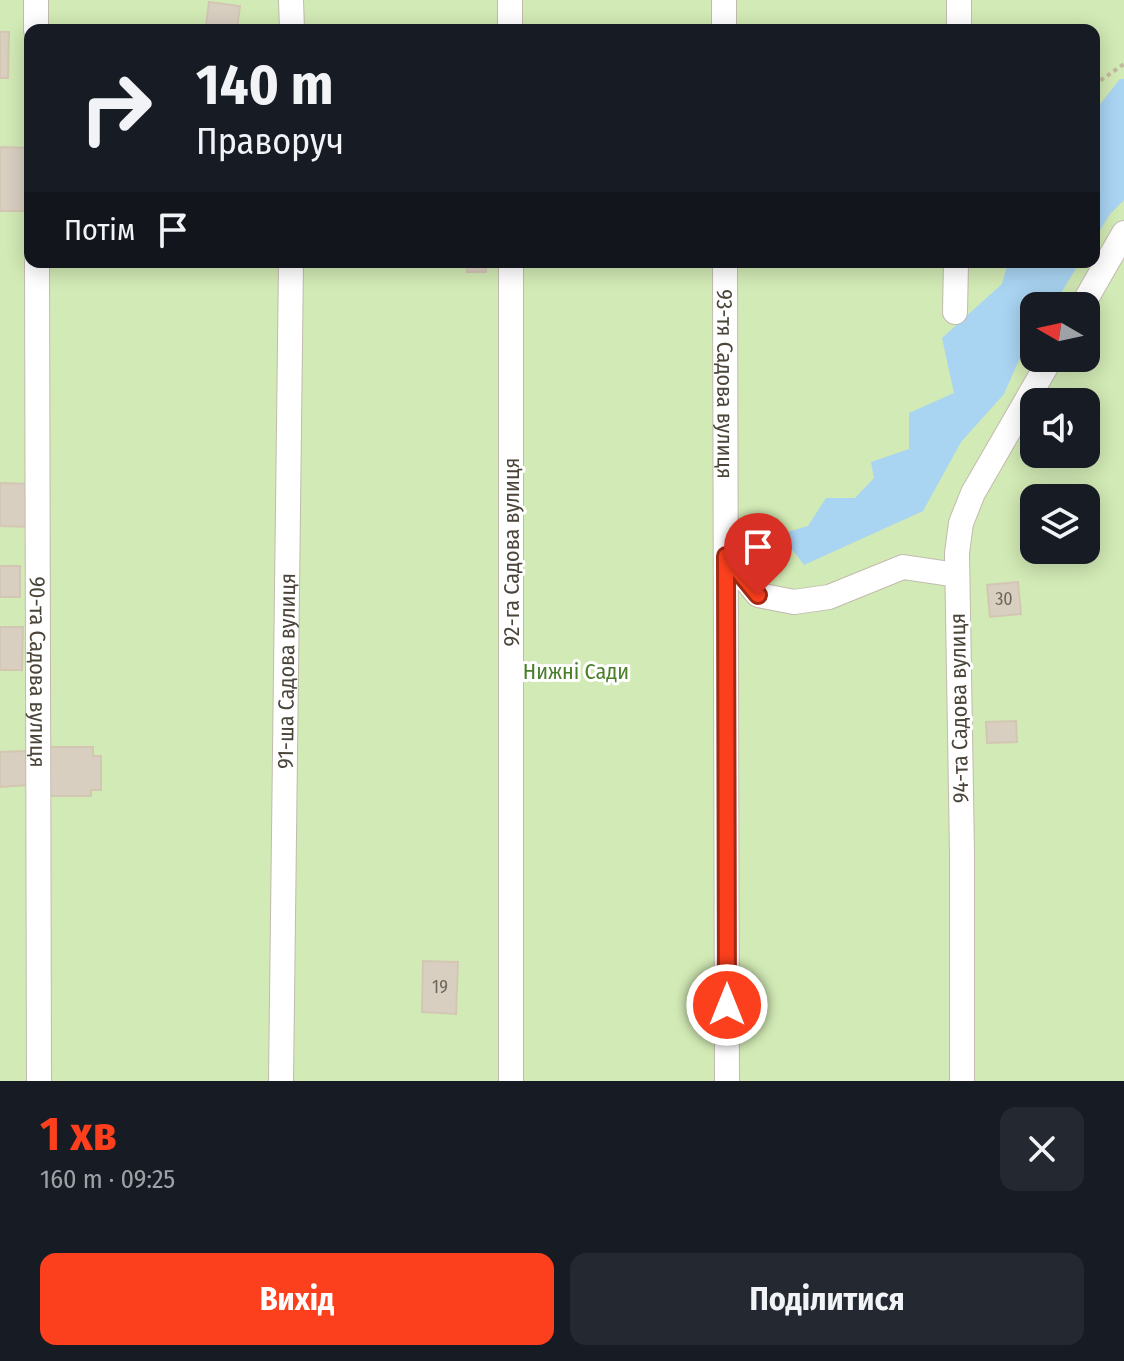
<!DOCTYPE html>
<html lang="uk">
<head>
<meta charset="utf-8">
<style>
	:root { --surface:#171b24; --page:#242831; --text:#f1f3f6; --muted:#9ea1a6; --accent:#fc3f1d }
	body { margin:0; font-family:"Fira Sans Condensed",sans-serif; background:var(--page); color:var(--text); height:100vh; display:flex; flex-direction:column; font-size:30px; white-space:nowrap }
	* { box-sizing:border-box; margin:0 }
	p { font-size:26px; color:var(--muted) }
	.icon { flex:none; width:44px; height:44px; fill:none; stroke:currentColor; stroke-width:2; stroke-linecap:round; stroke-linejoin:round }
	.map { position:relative; height:1081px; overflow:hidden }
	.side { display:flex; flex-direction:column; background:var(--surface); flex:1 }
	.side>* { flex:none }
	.top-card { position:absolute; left:24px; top:24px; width:1076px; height:244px; border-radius:16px; box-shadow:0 4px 20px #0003; background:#171b24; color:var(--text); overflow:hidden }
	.needle { width:52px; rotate:279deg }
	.buttons { position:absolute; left:1020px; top:292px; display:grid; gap:16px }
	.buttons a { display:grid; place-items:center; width:80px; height:80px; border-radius:16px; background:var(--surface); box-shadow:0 4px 20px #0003; font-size:40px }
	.pin { position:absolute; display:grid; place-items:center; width:68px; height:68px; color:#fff; margin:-82px -34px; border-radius:50% 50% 50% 0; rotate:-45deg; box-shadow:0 0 8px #0007 }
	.pin .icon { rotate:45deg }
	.me { position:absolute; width:88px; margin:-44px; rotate:0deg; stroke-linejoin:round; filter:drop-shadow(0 0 6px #0008) }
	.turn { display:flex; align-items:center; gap:28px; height:168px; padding:0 40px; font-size:36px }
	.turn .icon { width:104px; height:104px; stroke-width:2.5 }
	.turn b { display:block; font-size:56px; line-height:68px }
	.then { display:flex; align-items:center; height:76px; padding:0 40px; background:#0003; gap:16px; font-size:30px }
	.round { display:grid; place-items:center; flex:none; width:84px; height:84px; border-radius:16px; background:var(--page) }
	.head { display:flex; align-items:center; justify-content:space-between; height:136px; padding:0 40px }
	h1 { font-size:48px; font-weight:700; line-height:60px; color:var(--accent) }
	.primary-button { display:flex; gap:16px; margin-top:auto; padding:16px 40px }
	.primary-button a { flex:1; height:92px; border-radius:16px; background:var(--accent); color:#fff; font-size:32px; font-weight:700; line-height:92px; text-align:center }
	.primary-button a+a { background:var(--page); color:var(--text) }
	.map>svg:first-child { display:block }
	.green { fill:#d2eab5; fill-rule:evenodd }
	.water { fill:#a9d4f2 }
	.building { fill:#d8cfc1; stroke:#d3c7b4; stroke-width:2 }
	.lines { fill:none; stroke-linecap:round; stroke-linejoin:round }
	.minor-casing { stroke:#c2bbae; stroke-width:26 }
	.path { stroke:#c4b79f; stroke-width:4; stroke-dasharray:4 4; stroke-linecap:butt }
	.minor { stroke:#fff; stroke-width:24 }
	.route-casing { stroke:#a42913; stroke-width:20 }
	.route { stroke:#fc3f1d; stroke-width:14 }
	.labels { text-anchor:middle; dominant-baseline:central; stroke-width:6; stroke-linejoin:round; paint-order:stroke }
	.number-label { font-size:18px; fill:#6e675b }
	.street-label { font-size:22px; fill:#4b4439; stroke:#fff }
	.park-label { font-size:22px; fill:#4a7f2a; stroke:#fff }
</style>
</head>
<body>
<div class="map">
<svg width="1124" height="1081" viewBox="0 0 1124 1081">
	<rect width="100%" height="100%" fill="#f6f3ec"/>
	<path class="green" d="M0,0H1124V1081H0ZM30,30H1094V262H30ZM1034,306H1086V358H1034ZM1034,402H1086V454H1034ZM1034,498H1086V550H1034Z"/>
	<path class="water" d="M1120,79H1124V200L1110,214L1094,240V112Z
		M1008,262H1080L1053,306H1034V336L1019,360L1004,394L961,442L923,511L804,565L780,534L808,526L826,498H855L874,478L871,462L909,449V413L954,393L942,338L1002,284Z"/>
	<path class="building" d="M209,2L240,6L237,28L206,25Z
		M0,32H9L8,78H0Z
		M0,147L30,148V211H0Z
		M467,262H486V272H467Z
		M0,483L32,484V527L0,526Z
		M0,566H20V597H0Z
		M1018,582L1021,614L990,617L987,585Z
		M0,627H23L22,670H0Z
		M1016,721L1017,742L987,743L986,722Z
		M48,747H93V756H101V790H91V796H48Z
		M26,751L28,785L0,787V752Z
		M423,961L458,962L456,1014L422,1012Z"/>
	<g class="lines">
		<defs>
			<g id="minor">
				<path d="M36,0V30"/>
				<path d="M291,0L292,30"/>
				<path d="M510,0V30"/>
				<path d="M724,0V30"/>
				<path d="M959,0V30"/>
				<path id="s1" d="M37,262L39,1081"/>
				<path d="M511,262V1081"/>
				<path id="s2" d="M725,262L727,1081"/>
				<path d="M1082,306L1124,233"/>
				<path d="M955,312L956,262"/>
				<path d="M726,556L758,595L794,602L829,597L903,567L957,575"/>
				<path id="s3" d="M281,1081L291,262"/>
				<path d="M962,1081V853L957,553L961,523L973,493L1051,358"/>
			</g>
		</defs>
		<use href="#minor" class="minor-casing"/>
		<path class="path" d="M1094,85L1124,64"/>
		<use href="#minor" class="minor"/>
	</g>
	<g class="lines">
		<defs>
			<path id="route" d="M727,1005L726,556L758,595"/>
		</defs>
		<use href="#route" class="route-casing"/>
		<use href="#route" class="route"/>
	</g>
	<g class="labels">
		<g class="number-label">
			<text x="1004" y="599">30</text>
			<text x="440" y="987">19</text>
		</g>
		<g class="street-label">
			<text stroke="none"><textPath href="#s2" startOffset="122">93-тя Садова вулиця</textPath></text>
			<text transform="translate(511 552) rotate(-90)">92-га Садова вулиця</text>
			<text stroke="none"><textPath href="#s1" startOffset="410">90-та Садова вулиця</textPath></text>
			<text stroke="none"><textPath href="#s3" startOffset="410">91-ша Садова вулиця</textPath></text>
			<text transform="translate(959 708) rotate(-91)">94-та Садова вулиця</text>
		</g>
		<g class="park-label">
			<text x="576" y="671">Нижні Сади</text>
		</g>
	</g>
</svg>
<div class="buttons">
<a><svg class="needle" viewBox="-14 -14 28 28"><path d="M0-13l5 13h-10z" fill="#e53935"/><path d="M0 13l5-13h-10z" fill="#9ea1a6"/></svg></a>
<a><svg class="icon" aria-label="sound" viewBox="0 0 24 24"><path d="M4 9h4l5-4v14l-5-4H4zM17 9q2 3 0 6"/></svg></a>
<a><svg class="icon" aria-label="layers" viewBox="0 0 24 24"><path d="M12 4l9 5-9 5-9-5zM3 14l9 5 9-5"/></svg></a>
</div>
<div class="pin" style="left:758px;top:595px;background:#d93025"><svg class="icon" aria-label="arrive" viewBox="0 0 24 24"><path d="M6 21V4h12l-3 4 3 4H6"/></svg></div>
<svg class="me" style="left:727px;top:1005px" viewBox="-20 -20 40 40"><circle r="17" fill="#fc3f1d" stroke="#fff" stroke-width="3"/><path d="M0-11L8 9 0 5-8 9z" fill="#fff"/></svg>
<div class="top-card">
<div class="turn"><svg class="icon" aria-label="right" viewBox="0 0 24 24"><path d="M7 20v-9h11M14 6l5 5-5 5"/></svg><div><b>140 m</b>Праворуч</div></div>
<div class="then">Потім<svg class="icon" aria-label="arrive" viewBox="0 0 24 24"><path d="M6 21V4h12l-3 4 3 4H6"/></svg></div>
</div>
</div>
<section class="side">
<div class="head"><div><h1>1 хв</h1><p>160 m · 09:25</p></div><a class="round"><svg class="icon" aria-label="close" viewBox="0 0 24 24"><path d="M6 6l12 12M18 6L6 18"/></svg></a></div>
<div class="primary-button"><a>Вихід</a><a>Поділитися</a></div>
</section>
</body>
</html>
